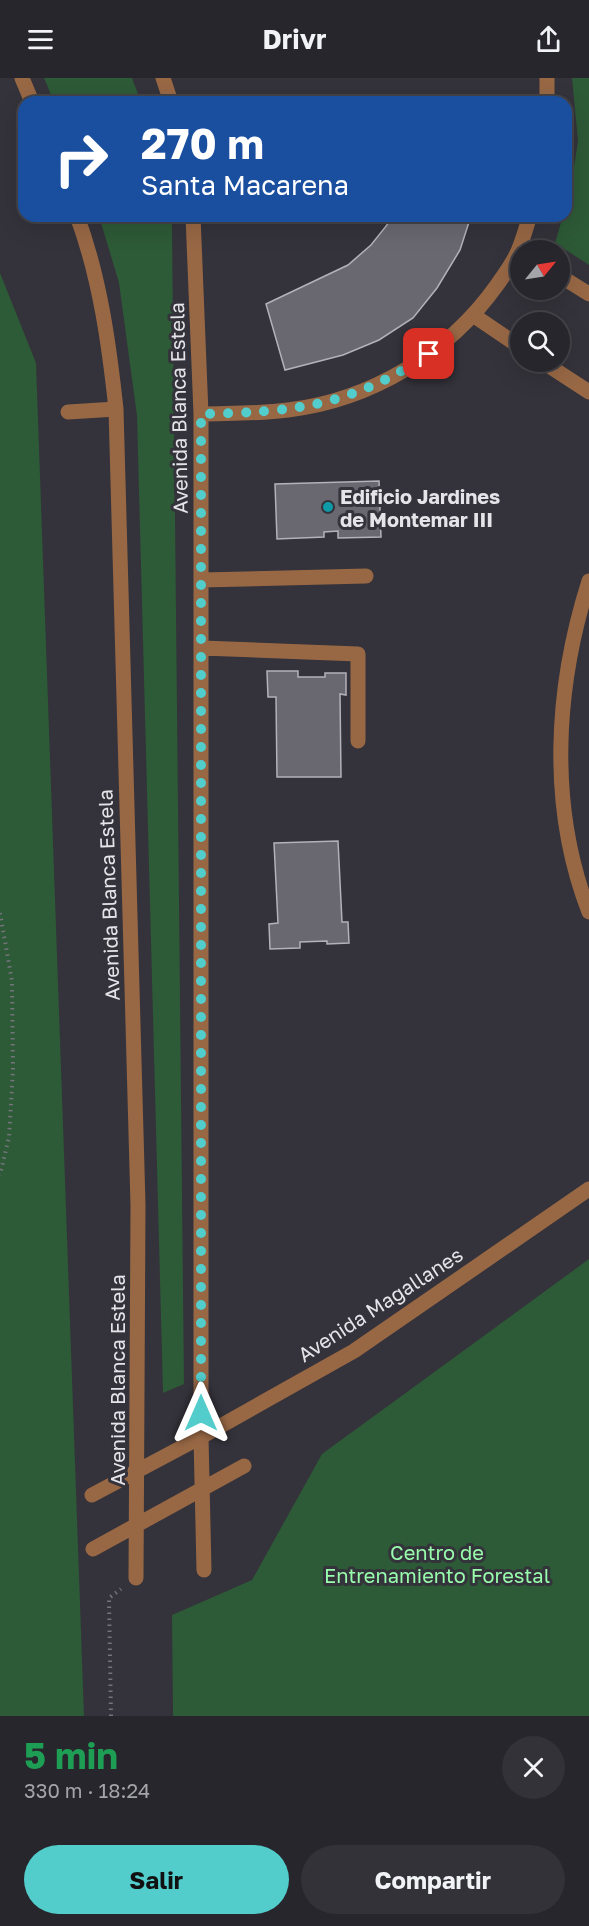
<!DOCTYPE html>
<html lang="es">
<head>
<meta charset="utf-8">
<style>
	:root { --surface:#27262c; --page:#333238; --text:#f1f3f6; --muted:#a4a5a9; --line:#434348; --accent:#52cdcc }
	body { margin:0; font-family:"Golos Text",sans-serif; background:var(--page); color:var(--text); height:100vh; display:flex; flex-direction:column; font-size:22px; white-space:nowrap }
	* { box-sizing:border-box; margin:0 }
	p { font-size:20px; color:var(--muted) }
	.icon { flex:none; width:33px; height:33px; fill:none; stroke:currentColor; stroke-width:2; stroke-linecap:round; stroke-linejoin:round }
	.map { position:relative; height:1638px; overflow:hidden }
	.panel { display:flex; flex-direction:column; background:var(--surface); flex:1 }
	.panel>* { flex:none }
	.top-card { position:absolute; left:18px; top:18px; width:554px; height:126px; border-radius:18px; box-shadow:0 6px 24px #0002,0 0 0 2px var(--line); background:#1a4fa0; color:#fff; overflow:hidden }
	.needle { width:39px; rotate:60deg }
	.tools { position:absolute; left:510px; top:162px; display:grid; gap:12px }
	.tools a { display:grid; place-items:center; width:60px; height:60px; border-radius:50%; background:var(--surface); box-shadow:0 6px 24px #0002,0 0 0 2px var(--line); font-size:30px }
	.pin { position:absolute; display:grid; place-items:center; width:51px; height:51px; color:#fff; margin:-26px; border-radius:12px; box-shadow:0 3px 9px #0006 }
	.me { position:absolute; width:66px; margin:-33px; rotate:0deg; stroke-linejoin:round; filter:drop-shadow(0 0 4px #0008) }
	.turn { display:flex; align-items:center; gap:21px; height:126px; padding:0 24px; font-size:27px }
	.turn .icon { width:78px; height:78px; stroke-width:2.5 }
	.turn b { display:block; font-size:42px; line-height:51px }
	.round { display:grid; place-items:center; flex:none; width:63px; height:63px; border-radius:32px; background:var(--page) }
	.overview { display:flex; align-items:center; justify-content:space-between; height:102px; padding:0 24px }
	h1 { font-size:36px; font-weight:700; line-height:45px; color:#1e9e55 }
	.action { display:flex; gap:12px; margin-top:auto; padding:12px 24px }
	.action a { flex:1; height:69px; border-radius:36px; background:var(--accent); color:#111; font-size:24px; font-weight:700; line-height:69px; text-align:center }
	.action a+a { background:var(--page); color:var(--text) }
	header { display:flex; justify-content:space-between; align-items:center; height:78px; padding:0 24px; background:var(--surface); font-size:27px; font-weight:700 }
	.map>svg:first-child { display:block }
	.green { fill:#2d5a37 }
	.building { fill:#69676f; stroke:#b3b1ba; stroke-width:1.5 }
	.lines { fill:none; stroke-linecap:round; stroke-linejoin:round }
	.path { stroke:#75747b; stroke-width:4; stroke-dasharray:1.5 4.5; stroke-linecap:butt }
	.minor { stroke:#986845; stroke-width:15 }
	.route { stroke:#52cdcc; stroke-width:10; stroke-dasharray:0 18 }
	.culture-dot { fill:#0f9aa8; stroke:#34323a; stroke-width:2 }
	.labels { text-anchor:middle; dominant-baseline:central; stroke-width:6; stroke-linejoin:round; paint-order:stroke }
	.street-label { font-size:20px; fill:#e5e4e9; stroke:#34323a }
	.poi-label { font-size:20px; font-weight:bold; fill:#e5e4e9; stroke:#34323a; text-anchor:start }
	.park-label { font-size:20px; fill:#97fcab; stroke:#34323a }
</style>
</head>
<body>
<header><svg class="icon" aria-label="menu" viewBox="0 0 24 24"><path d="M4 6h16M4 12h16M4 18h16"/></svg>Drivr<svg class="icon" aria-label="share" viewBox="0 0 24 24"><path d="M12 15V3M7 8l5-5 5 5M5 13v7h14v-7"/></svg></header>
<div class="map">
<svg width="589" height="1638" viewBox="0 0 589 1638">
	<rect width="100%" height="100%" fill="#34323a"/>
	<path class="green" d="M44,0H132L141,24H54Z
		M572,0H589V187L555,165L563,138H566V129L571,109L578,63Z
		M99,138H170L172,148L184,1306L163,1315L137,338L119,205Z
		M0,195L36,285L84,1638H0Z
		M589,1181V1638H173L172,1537L252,1502L322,1376Z"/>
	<path class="building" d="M390,138H471L460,172L437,210L413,240L379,262L343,277L285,292L266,226L348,187L371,167L387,147Z
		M379,403L381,459L338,460V453L324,454V459L277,461L275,406Z
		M267,593H298V599H325V595H346V617L340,616L341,699H277L276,619H268Z
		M338,763L342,844H348L349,865L327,866V863L300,864V870L270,871L269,846L278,845L274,765Z"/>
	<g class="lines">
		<path class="path" d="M0,835L12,903L13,992L9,1059L0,1097
			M111,1638L109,1520L121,1511"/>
		<path class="minor" d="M22,0L32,24
			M163,0L171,24
			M547,0V24
			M77,138C100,200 109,266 116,331L138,1127L136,1500
			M193,138L201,336V1359L204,1492
			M560,198L589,216
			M473,237L520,269
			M543,284L589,314
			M68,334L116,331
			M201,336C230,335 259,336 288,332C371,322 448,276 497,207C504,197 513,185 518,173C523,162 526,149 530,138
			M201,502L366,498
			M589,503C555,610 548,728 589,834
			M202,570L358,576V663
			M92,1417L201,1359L354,1273L589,1111
			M93,1471L244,1388"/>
	</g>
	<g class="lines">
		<path class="route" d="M201,1335V336C294,334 349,329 429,276"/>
	</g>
	<circle class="culture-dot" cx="328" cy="429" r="6"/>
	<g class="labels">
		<g class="street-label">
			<text transform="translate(178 330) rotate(-91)">Avenida Blanca Estela</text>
			<text transform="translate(108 817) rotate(-92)">Avenida Blanca Estela</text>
			<text transform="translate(380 1226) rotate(-33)">Avenida Magallanes</text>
			<text transform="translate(117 1302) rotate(-90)">Avenida Blanca Estela</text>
		</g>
		<g class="poi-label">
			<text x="340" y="418">Edificio Jardines<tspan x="340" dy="23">de Montemar III</tspan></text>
		</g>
		<g class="park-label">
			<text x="437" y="1474">Centro de<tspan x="437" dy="23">Entrenamiento Forestal</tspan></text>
		</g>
	</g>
</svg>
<div class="tools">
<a><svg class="needle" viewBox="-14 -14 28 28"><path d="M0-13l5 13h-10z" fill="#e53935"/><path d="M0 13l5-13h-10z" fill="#a4a5a9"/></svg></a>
<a><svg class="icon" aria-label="search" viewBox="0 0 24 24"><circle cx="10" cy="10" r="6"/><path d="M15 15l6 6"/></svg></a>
</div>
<div class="pin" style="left:429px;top:276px;background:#d93025"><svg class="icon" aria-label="arrive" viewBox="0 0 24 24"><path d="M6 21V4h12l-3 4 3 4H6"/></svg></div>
<svg class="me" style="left:201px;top:1335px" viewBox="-20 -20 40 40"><path d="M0-17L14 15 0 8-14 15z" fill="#52cdcc" stroke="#fff" stroke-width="4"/></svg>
<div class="top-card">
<div class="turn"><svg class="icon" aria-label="right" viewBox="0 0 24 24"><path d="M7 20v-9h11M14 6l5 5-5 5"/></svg><div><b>270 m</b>Santa Macarena</div></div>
</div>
</div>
<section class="panel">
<div class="overview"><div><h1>5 min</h1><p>330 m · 18:24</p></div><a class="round"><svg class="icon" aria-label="close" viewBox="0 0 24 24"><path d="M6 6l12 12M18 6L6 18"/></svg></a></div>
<div class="action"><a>Salir</a><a>Compartir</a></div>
</section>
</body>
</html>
